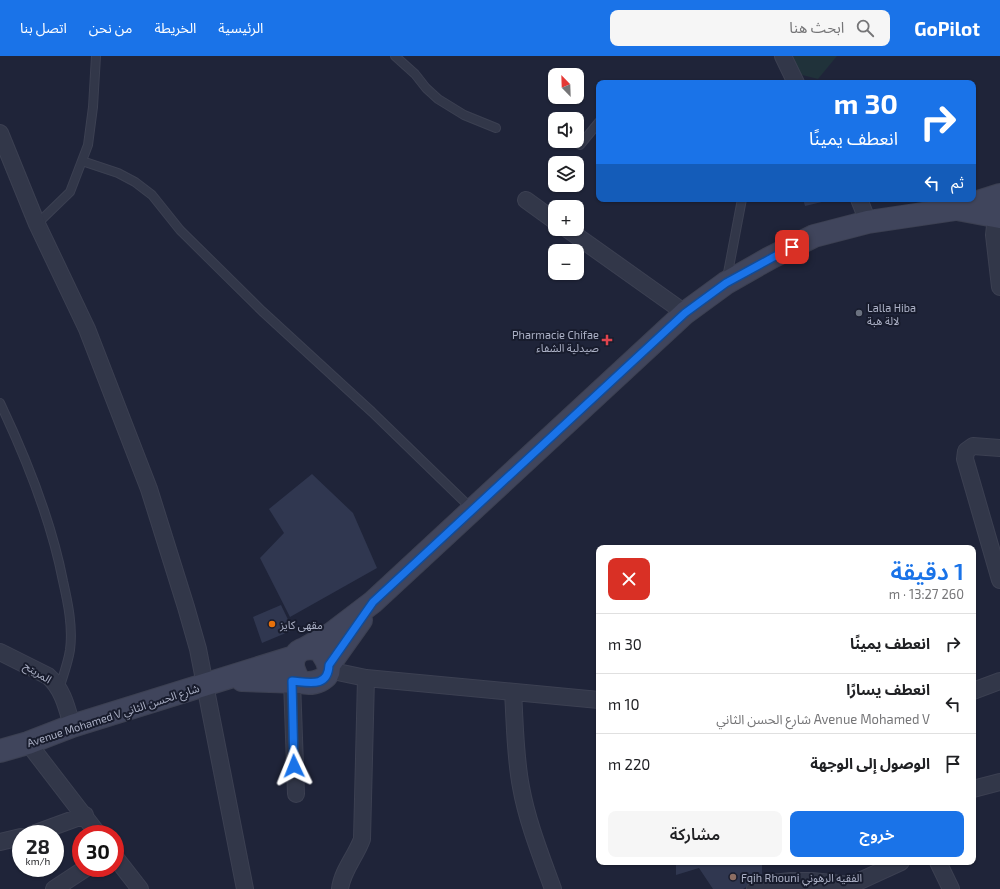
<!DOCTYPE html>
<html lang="ar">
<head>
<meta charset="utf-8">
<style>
	:root { --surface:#fff; --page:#f6f6f6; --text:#202124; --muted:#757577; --line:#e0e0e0; --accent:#1a73e8 }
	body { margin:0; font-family:"Exo 2","Noto Sans Arabic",sans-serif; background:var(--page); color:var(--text); direction:rtl; height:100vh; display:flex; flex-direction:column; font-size:15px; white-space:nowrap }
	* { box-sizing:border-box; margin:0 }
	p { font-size:13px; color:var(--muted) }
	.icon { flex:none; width:22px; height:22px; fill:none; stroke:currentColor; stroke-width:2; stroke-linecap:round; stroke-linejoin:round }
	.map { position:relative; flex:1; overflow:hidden; direction:ltr }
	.details { position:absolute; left:596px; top:489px; width:380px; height:320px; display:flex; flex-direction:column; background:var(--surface); border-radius:8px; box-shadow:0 1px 3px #0004; direction:rtl }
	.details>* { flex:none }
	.guide { position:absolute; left:596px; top:24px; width:380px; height:122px; border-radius:8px; box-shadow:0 1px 3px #0004; direction:rtl; background:#1a73e8; color:#fff; overflow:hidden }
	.needle { width:26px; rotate:337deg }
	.buttons { position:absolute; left:548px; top:12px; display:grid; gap:8px }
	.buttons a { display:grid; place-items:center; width:36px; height:36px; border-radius:8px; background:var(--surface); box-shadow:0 1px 3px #0004; font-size:20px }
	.speed { position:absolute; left:12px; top:769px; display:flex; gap:8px; font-size:20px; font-weight:700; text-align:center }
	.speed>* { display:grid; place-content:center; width:52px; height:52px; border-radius:50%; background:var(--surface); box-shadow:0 1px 3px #0004; line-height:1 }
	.speed small { font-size:10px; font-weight:400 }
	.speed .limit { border:6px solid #d22; background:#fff; color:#111 }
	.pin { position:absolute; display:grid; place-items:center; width:34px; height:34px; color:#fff; margin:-17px; border-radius:8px; box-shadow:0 2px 6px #0006 }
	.me { position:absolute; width:44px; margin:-22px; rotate:358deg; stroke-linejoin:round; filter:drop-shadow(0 0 3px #0008) }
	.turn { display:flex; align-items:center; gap:14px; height:84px; padding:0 12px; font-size:18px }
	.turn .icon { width:52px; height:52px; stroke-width:2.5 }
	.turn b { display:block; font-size:28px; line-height:34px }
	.then { display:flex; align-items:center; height:38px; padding:0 12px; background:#0003; gap:8px; font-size:15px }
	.round { display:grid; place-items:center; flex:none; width:42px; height:42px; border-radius:8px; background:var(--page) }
	.overview { display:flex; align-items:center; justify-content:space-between; height:68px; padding:0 12px }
	h1 { font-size:24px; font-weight:600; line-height:30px; color:var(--accent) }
	.button { display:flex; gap:8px; margin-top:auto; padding:8px 12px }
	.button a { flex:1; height:46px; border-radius:8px; background:var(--accent); color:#fff; font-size:16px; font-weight:600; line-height:46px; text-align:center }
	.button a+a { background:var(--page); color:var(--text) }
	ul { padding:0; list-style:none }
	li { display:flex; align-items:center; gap:12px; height:60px; padding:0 12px; border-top:1px solid var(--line) }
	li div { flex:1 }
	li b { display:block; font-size:15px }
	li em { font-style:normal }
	header { display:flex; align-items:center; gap:24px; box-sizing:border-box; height:56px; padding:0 20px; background:var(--accent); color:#fff }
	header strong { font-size:19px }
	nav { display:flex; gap:22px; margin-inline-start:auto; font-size:14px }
	.search { width:280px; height:36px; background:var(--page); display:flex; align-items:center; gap:10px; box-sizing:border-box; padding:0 14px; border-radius:8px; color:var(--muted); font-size:15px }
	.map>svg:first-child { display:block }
	.green { fill:#20323a }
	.building { fill:#303750 }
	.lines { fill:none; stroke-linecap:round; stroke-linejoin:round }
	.lane-casing { stroke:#3c4052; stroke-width:10 }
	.street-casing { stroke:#3c4052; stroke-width:18 }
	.secondary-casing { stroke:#3c4052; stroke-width:24 }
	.lane { stroke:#323749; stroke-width:8 }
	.street { stroke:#323749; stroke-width:16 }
	.secondary { stroke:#40455c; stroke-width:22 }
	.route-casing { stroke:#114b97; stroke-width:10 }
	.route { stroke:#1a73e8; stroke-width:7 }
	.worship-dot { fill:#6b7280; stroke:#181c2d; stroke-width:1.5 }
	.health-dot { fill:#e0444e; stroke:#181c2d; stroke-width:1.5 }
	.food-dot { fill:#e8710a; stroke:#181c2d; stroke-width:1.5 }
	.education-dot { fill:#8d6e63; stroke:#181c2d; stroke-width:1.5 }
	.labels { text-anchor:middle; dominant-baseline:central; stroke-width:4; stroke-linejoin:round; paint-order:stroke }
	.poi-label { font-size:11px; fill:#acb1c6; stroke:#181c2d; text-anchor:start }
	.street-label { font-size:11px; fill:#acb1c6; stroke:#181c2d }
</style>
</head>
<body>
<header>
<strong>GoPilot</strong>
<div class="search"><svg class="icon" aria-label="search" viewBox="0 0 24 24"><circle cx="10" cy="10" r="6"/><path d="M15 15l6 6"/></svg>ابحث هنا</div>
<nav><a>الرئيسية</a><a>الخريطة</a><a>من نحن</a><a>اتصل بنا</a></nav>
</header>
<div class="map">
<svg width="1000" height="833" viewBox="0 0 1000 833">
	<rect width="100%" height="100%" fill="#1f2439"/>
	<path class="green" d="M775,0H837L818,23L782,14Z"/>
	<path class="building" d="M803,143H826V145L805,150Z
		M312,418L353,457L377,512L290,561L260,502L284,477L269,453Z
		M281,549L293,574L262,587L253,561Z
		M676,806H762V822L743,833H713L699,812L676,819Z"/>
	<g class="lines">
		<defs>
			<path id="lane" d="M395,0L415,18L426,32L438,43L464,59L496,72
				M580,89L599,66
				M82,105L118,117L135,126L152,139L180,174L262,255L372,356L473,454
				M37,168L70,136L88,89L93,51L96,0
				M727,222L742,143
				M0,347C27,404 51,463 63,525C68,547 73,571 70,594C68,607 63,620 59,633"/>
			<path id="street" d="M783,0L796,27
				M0,77L37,168L87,273L149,433L186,551L198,593L245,833
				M859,143L868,166
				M526,144L555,165
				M996,161L994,179L1000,231
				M567,173L685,257
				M1000,392L973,390L966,395L965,403L1000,524
				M0,596L48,620C63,633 67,652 72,670
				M328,614L366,622L599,644
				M292,625L296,738
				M973,635L1000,625
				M513,636C515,668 515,700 521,731C527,765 541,800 553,833
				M28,687L98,778
				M973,733L1000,726
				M33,778L85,759
				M0,786L21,781
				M115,801L140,833
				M938,806L951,833
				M54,833L86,812
				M340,833C342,815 356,800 362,783L366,622
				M755,833L772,827L791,825H812L851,829L901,806"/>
			<path id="secondary" d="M957,153L1000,161
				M306,592L331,578L373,546L685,257L726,227L770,202L814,180L868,166L956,153L1000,139
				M329,609L361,564
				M242,624L301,626C312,629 333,624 328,609C327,604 323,599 320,594C296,586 284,607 301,626
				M0,695L28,687L72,670L294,601"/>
		</defs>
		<use href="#lane" class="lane-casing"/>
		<use href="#street" class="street-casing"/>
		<use href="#secondary" class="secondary-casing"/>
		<use href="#lane" class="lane"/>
		<use href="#street" class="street"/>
		<use href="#secondary" class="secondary"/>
	</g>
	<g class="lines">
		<defs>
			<path id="route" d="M294,710L292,625C307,626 328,633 329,609L373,546L685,257L726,227L792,191"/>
		</defs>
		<use href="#route" class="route-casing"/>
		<use href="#route" class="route"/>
	</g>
	<circle class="worship-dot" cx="859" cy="257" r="4"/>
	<path class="health-dot" d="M605 278h4v4h4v4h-4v4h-4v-4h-4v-4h4z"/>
	<circle class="food-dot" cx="272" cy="568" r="4"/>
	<circle class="education-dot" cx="733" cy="821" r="4"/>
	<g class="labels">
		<g class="poi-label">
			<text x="867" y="251">Lalla Hiba<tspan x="867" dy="13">لالة هبة</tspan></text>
			<text x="599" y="278" text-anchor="end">Pharmacie Chifae<tspan x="599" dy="13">صيدلية الشفاء</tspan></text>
			<text x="280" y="568">مقهى كايز</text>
			<text x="741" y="821">Fqih Rhouni الفقيه الرهوني</text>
		</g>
		<g class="street-label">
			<text transform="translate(38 616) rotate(32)">المريتح</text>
			<text transform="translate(113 659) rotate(-18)">Avenue Mohamed V شارع الحسن الثاني</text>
		</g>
	</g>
</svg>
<div class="buttons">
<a><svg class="needle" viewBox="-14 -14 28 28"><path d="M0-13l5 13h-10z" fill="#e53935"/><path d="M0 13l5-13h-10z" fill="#757577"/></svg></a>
<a><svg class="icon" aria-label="sound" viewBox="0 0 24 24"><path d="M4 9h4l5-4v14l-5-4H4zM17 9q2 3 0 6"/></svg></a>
<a><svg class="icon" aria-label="layers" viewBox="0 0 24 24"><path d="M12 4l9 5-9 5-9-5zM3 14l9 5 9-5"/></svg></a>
<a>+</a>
<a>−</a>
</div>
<div class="speed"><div>28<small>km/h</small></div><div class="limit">30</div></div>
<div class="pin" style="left:792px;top:191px;background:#d93025"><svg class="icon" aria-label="arrive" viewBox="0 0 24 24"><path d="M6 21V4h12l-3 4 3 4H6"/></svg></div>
<svg class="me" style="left:294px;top:710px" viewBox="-20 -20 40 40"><path d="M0-17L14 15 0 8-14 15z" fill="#1a73e8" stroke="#fff" stroke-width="4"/></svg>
<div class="guide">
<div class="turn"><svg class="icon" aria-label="right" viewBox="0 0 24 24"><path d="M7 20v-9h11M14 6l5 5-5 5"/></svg><div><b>30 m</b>انعطف يمينًا</div></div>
<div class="then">ثم<svg class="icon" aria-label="left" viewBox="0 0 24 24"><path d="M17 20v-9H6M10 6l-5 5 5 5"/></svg></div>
</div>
<section class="details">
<div class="overview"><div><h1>1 دقيقة</h1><p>260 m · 13:27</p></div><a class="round" style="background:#d93025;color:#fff"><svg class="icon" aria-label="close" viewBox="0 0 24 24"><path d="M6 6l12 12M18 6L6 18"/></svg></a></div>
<ul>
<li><svg class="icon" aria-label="right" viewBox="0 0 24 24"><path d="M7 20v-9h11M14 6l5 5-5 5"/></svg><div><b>انعطف يمينًا</b></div><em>30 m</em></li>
<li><svg class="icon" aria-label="left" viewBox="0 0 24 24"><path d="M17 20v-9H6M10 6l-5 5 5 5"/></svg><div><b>انعطف يسارًا</b><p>Avenue Mohamed V شارع الحسن الثاني</p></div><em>10 m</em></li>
<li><svg class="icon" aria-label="arrive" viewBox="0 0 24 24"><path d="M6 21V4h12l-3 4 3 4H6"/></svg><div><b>الوصول إلى الوجهة</b></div><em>220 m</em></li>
</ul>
<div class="button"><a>خروج</a><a>مشاركة</a></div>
</section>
</div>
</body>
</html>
